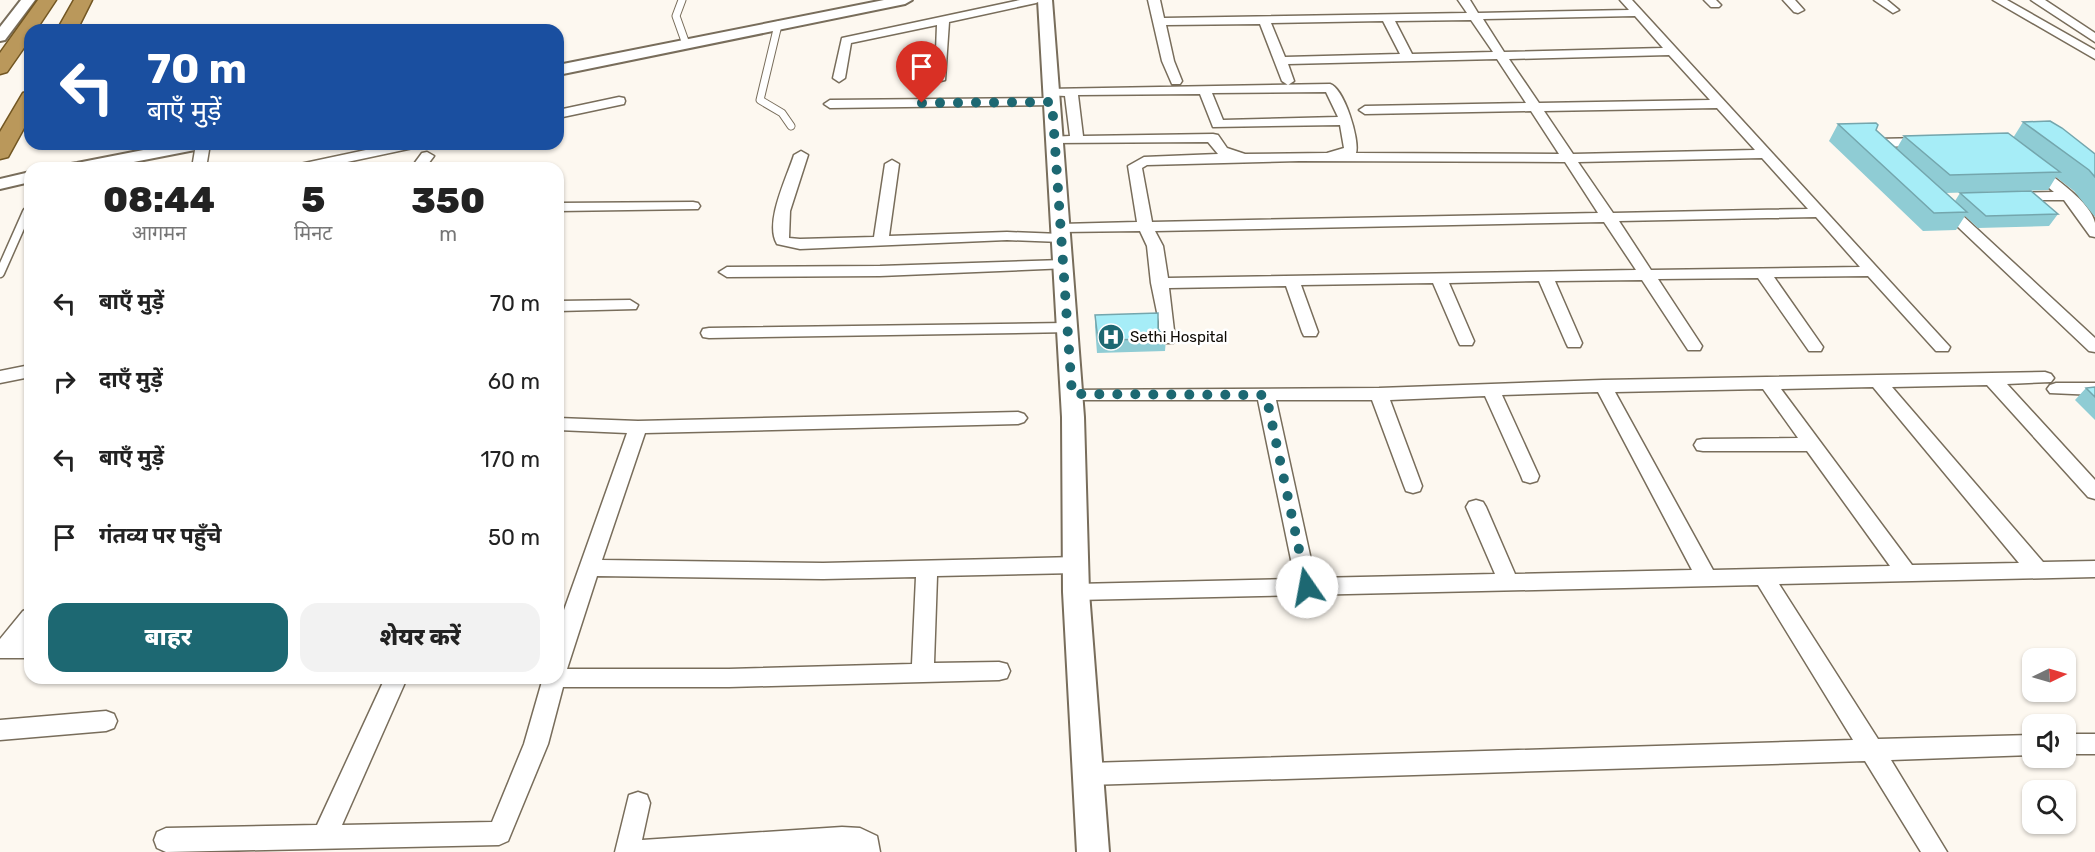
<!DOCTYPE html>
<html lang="hi">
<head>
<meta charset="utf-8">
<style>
	:root { --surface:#fff; --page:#f2f2f2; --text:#222; --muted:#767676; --accent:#1d6872 }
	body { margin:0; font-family:Rubik,"Noto Sans Devanagari",sans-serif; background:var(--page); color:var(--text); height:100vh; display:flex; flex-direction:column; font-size:22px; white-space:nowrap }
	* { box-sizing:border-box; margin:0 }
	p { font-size:20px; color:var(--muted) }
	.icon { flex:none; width:33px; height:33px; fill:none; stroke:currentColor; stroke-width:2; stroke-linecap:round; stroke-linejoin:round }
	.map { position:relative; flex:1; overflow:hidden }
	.side { position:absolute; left:24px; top:162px; width:540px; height:522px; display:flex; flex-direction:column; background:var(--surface); border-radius:18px; box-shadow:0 2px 4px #0004 }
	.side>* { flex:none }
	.top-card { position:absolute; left:24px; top:24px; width:540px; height:126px; border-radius:18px; box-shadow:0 2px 4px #0004; background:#1a4fa0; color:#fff; overflow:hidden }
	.needle { width:39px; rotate:85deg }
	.controls { position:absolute; left:2022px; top:648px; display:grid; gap:12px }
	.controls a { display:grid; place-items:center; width:54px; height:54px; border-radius:12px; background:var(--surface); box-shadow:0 2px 4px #0004; font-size:30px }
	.pin { position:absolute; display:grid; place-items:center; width:51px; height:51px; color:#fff; margin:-62px -26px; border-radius:50% 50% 50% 0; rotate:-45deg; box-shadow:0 0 6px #0007 }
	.pin .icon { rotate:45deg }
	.me { position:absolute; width:66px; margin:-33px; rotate:348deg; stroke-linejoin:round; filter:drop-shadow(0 0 4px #0008) }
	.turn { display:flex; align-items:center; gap:21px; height:126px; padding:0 24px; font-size:27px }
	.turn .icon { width:78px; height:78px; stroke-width:2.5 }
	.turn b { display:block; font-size:42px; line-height:51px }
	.eta { display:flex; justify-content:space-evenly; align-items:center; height:102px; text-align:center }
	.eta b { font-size:36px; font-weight:800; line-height:42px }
	.cta { display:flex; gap:12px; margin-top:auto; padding:12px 24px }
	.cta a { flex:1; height:69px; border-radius:18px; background:var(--accent); color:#fff; font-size:24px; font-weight:800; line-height:69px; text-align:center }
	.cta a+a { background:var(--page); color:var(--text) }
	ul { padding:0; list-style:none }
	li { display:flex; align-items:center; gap:18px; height:78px; padding:0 24px }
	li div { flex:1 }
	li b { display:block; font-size:22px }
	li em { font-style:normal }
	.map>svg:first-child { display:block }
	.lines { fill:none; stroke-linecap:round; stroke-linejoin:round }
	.service-far1-casing { stroke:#786d5b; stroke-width:9 }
	.service-casing { stroke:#786d5b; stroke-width:11 }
	.minor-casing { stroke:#786d5b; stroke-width:3 }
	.tertiary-casing { stroke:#786d5b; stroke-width:4 }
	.trunk-casing { stroke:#725622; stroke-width:3 }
	.service-far1 { stroke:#fff; stroke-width:7 }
	.service { stroke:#fff; stroke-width:8 }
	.minor { fill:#fff; fill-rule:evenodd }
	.tertiary { fill:#fff; fill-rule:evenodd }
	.trunk { fill:#ba985b; fill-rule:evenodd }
	.wall { fill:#8fccd4 }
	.building { fill:#a6edf7; stroke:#74a6ad; stroke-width:1.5 }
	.route { stroke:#1d6872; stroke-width:10; stroke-dasharray:0 18 }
	.labels { text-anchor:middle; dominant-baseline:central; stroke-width:5; stroke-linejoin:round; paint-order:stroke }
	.poi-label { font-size:15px; fill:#0f0b05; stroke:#fff; text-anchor:start }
</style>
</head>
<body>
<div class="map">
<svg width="2095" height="852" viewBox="0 0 2095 852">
	<rect width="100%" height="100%" fill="#fdf8f0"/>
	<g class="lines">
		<defs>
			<path id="service-far1" d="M682,0L676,16L686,44
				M778,25L760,100L782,113L791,126
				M27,213L30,206"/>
			<path id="service" d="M0,273L27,212"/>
			<path id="minor" d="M1020,0H1042L1036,3L949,22L945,80L941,81L935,77L937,25L851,43L845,78L839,82L833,78L842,38Z
				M1148,0H1160L1164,18L1467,13L1458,0H1470L1478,13L1629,10L1620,0H1632L1950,347L1948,351H1936L1868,276L1774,277L1823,347L1821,351H1809L1758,278L1658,279L1702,346L1700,350H1688L1642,280L1555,281L1582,343L1580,347H1568L1566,343L1539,281L1449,283L1474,341L1472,345H1460L1458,341L1433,283L1301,285L1318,332L1316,336H1304L1302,332L1286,286L1169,288L1175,339L1173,343H1161L1159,339V322L1151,283L1147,246L1140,231L1061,232L1054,228L1061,224L1137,222L1128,166L1144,157L1218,154L1208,142L1050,143L1048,140L1050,137L1070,136L1065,96L1047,95L1045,92L1047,89L1330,84C1344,88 1360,140 1356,153L1559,154L1531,111L1365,114L1359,110L1365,106L1526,103L1497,59L1288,64L1294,81L1288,85L1282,81L1260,24L1166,25L1174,61L1182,81L1180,84H1172L1162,61ZM1635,16L1663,48L1504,52L1483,19ZM1471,20L1493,52L1412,54L1395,21ZM1383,21L1400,54L1285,57L1271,23ZM1669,55L1710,100L1539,103L1509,59ZM1326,92L1338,117L1223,120L1212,93ZM1200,94L1213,127L1340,125L1344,148L1327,153L1245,154L1227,148L1218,135L1213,134L1083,136L1078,95ZM1717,108L1755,150L1573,154L1544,111ZM1762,158L1808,209L1613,213L1578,162ZM1299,161L1565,162L1598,213L1152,222L1142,168L1147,165ZM1816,217L1860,267L1651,270L1619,221ZM1604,222L1636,270L1168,278L1163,246L1155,231Z
				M1704,0H1716L1721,5L1719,7H1711Z
				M1783,0H1795L1804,10L1798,13L1794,12Z
				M1874,0H1887L1899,10L1893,13Z
				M1993,0H2007L2095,50V59Z
				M2031,0H2045L2095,33V42Z
				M619,97L624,98L625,101L624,104L558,118V110Z
				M1052,98L1058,102L1057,105L830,108L824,104L830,100Z
				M1923,138L1928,139L1930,142L1928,145L1886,147L1888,150L1881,154L1876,153L1869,143L1876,139Z
				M196,144H210L206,168H192Z
				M394,144H420L413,148L319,168H293L300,164Z
				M801,151L808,155L790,211L789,238L800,239L874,237L885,164L892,160L899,164L889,236L1007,232L1061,234L1068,238L1061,242L1007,240L800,249L777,244C764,223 787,177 794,155Z
				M427,152L434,156L425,168H411L422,153Z
				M2033,164L2038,165C2054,178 2091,202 2095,223C2095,227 2095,233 2095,237L2090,236L2064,200H2007L2005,197L2007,194L2012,193L2054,192L2028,171L2026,168Z
				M693,202L698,203L700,206L698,209L558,211V203Z
				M1944,202L1949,203L2095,338V352L2089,351L1939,209L1937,206L1939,203Z
				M1063,260L1071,265L1068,268L880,276L727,277L719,272L727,267L880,266Z
				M630,300L638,305L636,309L558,311V301Z
				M1066,323L1072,324L1074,328L1072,332L709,338L703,337L701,333L703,329L709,328Z
				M30,365V377L0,383V371Z
				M2045,372L2051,374L2054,378L2051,382L2007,384L2095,480V499L2088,497L1987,385L1892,387L2043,562L2095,561V577L1779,584L1878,739L2032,735V755L1891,760L1947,852H1921L1865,761L1088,785L1080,782L1076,774L1080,766L1088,763L1853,740L1758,585L1076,600L1069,598L1066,592L1069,586L1076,584L1295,579L1258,400H1072L1066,398L1063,394L1066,390L1379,388L1603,380ZM1873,387L2019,563L1912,565L1781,389ZM1763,389L1798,438L1703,439L1697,440L1694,445L1697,450L1703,451H1807L1890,566L1713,570L1615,392ZM1598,392L1692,570L1515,574L1486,507L1483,502L1476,500L1469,502L1466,507L1495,574L1315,578L1276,400H1372L1404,486L1406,491L1413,493L1420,491L1422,486L1390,400L1485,396L1521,476L1523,481L1530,483L1537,481L1539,476L1502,395Z
				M2056,383H2095V395L2050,393L2047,389L2050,385Z
				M1018,412L1024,414L1027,418L1024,422L1018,424L645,433L602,560L823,563L1076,557L1083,559L1086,565L1083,571L1076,573L937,576L934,663L999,662L1007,664L1010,671L1007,678L999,680L729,687H563L548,744L508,841L499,845L166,852L157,848L154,840L157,832L166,828L317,825L385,678H407L342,825L492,822L524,744L543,678H558V627L627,433L558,430V418L638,421ZM597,576L823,579L916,577L912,664L729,669H567Z
				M30,608V633L24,640H30V658H0V639L23,611Z
				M106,711L114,714L117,721L114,728L106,731L0,740V720Z
				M2066,734H2095V754H2066Z
				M638,792L647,795L650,803L642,840L842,827L860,828L877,836L880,852H615L629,795Z"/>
			<path id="tertiary" d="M21,0H35L5,40L0,41V27Z
				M884,0H912L905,4L558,75V65Z
				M1038,0H1052L1084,417L1089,592L1109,852H1077L1063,592L1062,417Z
				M174,144H208L200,149L103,168H68L71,164L77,163Z
				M30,172V182L0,189V179Z"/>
			<path id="trunk" d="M38,0H56L36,30H30V39L7,72L0,74V53Z
				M74,0H92L77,30H57Z
				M30,91V117L8,157L0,159V132L23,93Z"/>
		</defs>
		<use href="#service-far1" class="service-far1-casing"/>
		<use href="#service" class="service-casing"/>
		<use href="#minor" class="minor-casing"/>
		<use href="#tertiary" class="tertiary-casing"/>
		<use href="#trunk" class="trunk-casing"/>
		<use href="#service-far1" class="service-far1"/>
		<use href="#service" class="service"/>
		<use href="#minor" class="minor"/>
		<use href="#tertiary" class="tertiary"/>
		<use href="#trunk" class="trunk"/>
	</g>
	<path class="wall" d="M2023,122L2095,154V217L2074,191L2056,177L2048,190L1946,193L1955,201L1960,193L2058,214L2049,226L1978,228L1965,216L1956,230L1923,231L1829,141L1838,124L1876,130L1897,148L1904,136L2013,138Z
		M1095,315L1158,328L1166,339L1165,351L1097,353L1095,327Z
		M2095,387V420L2075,400L2086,388Z"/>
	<path class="building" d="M2050,121L2062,128L2095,154V177L2089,170L2023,122Z
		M1876,123L1878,125L1876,130L1967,212L1934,213L1838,124Z
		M2008,133L2060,172L1950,175L1904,136Z
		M2031,191L2058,214L1986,216L1960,193Z
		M1158,313V328L1160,332L1165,333L1166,339L1098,340L1095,315Z
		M2095,387V397L2086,388Z"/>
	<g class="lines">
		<path class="route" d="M922,103L1052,102L1072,394L1266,395L1307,587"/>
	</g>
	<defs>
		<symbol id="hospital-disc" viewBox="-11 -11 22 22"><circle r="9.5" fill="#1d6872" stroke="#fff"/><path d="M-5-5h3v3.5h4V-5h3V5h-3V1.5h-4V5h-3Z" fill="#fff"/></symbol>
	</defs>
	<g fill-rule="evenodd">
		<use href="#hospital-disc" x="1096" y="322" width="30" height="30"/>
	</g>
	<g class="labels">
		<g class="poi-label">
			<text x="1130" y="337">Sethi Hospital</text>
		</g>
	</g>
</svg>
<div class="controls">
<a><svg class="needle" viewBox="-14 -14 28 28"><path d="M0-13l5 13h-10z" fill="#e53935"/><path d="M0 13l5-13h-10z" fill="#767676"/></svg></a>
<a><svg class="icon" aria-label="sound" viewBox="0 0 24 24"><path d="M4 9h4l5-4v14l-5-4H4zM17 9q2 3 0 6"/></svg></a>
<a><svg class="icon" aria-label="search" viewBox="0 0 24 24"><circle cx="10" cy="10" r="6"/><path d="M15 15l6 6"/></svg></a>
</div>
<div class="pin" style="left:922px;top:103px;background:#d93025"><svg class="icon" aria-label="arrive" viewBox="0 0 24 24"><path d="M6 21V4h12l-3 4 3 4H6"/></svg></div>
<svg class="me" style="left:1307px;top:587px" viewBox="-20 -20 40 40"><circle r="19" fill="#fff"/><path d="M0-13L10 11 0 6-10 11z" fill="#1d6872"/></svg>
<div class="top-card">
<div class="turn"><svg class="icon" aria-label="left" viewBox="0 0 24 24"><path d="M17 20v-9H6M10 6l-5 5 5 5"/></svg><div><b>70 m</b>बाएँ मुड़ें</div></div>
</div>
<section class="side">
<div class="eta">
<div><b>08:44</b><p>आगमन</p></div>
<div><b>5</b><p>मिनट</p></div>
<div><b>350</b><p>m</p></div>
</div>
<ul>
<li><svg class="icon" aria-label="left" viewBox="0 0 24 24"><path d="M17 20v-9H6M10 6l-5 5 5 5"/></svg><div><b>बाएँ मुड़ें</b></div><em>70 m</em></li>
<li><svg class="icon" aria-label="right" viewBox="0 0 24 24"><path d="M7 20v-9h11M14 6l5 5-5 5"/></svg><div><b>दाएँ मुड़ें</b></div><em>60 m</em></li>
<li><svg class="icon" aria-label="left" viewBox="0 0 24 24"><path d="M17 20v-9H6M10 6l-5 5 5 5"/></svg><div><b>बाएँ मुड़ें</b></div><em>170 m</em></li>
<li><svg class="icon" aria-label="arrive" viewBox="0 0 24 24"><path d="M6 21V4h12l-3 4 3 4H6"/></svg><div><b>गंतव्य पर पहुँचे</b></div><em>50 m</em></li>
</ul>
<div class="cta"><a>बाहर</a><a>शेयर करें</a></div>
</section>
</div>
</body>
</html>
